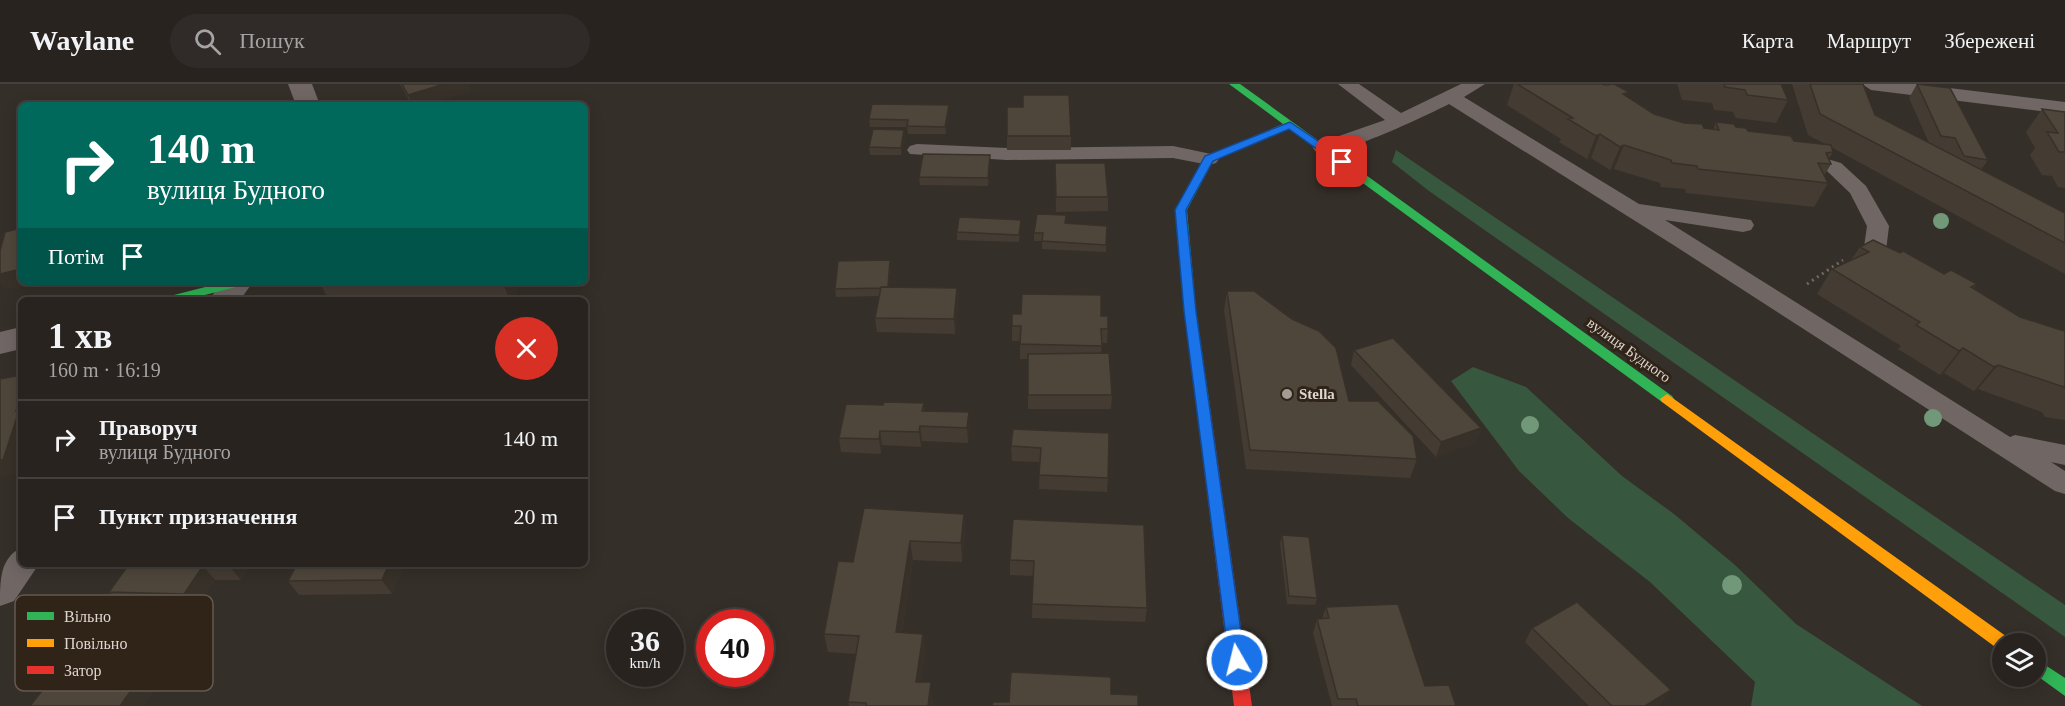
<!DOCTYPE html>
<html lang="uk">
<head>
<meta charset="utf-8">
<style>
	:root { --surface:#28231f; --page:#302b28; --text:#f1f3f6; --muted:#a5a4a4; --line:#44403d }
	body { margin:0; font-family:"Times New Roman",serif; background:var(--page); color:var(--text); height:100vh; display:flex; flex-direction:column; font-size:22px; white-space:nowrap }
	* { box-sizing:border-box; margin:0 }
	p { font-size:20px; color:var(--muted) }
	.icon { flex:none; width:33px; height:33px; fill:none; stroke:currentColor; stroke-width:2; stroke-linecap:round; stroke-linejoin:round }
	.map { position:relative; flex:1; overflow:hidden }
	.sheet { position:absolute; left:18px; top:213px; width:570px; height:270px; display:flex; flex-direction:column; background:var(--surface); border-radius:9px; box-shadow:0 3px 15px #0003,0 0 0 2px var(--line) }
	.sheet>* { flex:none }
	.banner { position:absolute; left:18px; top:18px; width:570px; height:183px; border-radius:9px; box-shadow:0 3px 15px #0003,0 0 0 2px var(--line); background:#00695c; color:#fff; overflow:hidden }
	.controls { position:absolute; left:1992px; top:549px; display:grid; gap:12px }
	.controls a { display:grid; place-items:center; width:54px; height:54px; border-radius:50%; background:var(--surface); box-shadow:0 3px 15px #0003,0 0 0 2px var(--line); font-size:30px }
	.speed { position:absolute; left:606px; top:525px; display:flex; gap:12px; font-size:30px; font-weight:700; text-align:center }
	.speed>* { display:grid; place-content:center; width:78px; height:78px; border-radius:50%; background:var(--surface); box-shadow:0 3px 15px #0003,0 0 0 2px var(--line); line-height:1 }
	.speed small { font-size:15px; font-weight:400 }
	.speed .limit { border:9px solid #d22; background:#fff; color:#111 }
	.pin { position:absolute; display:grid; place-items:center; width:51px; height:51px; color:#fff; margin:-26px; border-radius:12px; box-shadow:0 3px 9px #0006 }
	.me { position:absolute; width:66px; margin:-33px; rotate:352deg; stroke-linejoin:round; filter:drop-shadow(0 0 4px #0008) }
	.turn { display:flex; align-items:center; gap:21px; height:126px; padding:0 30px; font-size:27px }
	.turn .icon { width:78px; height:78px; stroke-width:2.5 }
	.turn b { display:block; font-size:42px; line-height:51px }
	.then { display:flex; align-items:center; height:57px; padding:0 30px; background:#0003; gap:12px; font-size:22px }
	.round { display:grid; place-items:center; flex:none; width:63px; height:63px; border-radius:32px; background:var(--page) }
	.headline { display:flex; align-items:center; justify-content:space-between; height:102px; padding:0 30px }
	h1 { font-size:36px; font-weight:700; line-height:45px }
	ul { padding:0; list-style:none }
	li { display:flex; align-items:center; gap:18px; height:78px; padding:0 30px; border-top:2px solid var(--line) }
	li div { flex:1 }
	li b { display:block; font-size:22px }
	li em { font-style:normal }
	header { display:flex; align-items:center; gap:36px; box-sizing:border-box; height:84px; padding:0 30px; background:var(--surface); border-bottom:2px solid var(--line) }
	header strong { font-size:28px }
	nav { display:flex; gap:33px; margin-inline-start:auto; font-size:21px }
	.search { width:420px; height:54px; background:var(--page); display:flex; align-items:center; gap:15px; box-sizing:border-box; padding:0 21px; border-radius:33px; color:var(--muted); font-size:22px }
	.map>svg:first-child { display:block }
	.green { fill:#38573f }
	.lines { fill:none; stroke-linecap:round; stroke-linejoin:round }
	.path { stroke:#6f6865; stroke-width:3; stroke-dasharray:2 4; stroke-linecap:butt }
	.lane { fill:#706765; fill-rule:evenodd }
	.street { fill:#706765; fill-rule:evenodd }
	.fast { fill:#30b455; fill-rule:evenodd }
	.slow { fill:#ff9f0a; fill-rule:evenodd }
	.jam { fill:#e5322d; fill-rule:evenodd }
	.tree { fill:#719878 }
	.wall { fill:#443c33 }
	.shaded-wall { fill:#373129 }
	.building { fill:#4f463b; stroke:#373129; stroke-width:1.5 }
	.route { fill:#1a73e8; stroke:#114b97; stroke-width:1.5 }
	.poi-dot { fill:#a39c95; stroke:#302419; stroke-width:2 }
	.labels { text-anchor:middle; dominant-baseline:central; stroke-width:6; stroke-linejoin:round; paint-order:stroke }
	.street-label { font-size:15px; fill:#ded6cf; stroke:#302419 }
	.poi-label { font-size:15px; font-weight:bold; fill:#ded6cf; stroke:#302419; text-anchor:start }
	.key { fill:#302419; stroke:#645950; stroke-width:1.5 }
	.key-label { font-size:16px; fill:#ded6cf }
</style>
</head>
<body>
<header>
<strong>Waylane</strong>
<div class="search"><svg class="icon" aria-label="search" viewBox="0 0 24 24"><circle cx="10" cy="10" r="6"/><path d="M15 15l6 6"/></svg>Пошук</div>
<nav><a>Карта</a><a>Маршрут</a><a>Збережені</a></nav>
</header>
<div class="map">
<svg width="2065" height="622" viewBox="0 0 2065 622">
	<rect width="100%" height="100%" fill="#352f29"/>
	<path class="green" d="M1396,66L2065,521V553L1429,107L1392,78Z
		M1473,283L1526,303L1622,392L1674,430L1735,481L1796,540L1922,622H1751L1755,598L1650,498L1568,434L1519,387L1451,297Z"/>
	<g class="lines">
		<path class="path" d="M1807,200L1843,176"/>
		<path class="lane" d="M1338,0H1359L1401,29L1461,0H1485L1464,13L1639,120L1751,136L1754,141L1751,146L1743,148L1665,136L2010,353L2015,351L2065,361V381L2051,378L2065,387V410L2055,407L1675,162L1449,20C1425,32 1339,74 1316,68L1313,64L1316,60L1385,36Z
			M1862,0H1916L2065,18V30L1871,6Z
			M917,60L1007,64L1173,62L1216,71L1219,75L1216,79L1209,81L1173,74L1007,76L910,70L907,66L910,62Z
			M1797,66L1841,79L1866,102L1889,142L1886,167L1901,174L1904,179L1901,184C1889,187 1870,181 1863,170L1867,142L1850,109L1827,87L1790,76L1787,72L1790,68Z"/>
		<path class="street" d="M288,0H312L320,21H296Z
			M222,198H253L240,216H209Z
			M21,243V265L0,270V248Z
			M21,464V480H39L14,517L0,522C0,496 0,474 21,464Z"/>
		<path class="fast" d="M1229,0H1240L1672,312L1674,315L1672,318H1662L1289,45L1213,77L1187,126L1196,227L1212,337L1205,342L1200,341L1184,227L1175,126L1205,73L1283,40Z
			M225,198L242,199L240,202L185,216H164L166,213Z
			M2036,575L2065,594V612L2036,591Z"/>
		<path class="slow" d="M1667,310L2010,555L2012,560H2002V567L1998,565L1662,318L1660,315Z"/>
		<path class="jam" d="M1205,332L1212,337L1252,622H1234L1198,337Z"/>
	</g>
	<g class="tree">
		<circle cx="1941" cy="137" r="8"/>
		<circle cx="1933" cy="334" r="9"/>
		<circle cx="1530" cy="341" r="9"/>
		<circle cx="1732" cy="501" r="10"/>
	</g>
	<path class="wall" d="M400,0H468L471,7L424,21H412Z
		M1514,0H1602L1627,13L1654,30L1704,44L1713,45L1716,38L1736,43L1748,47L1794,57L1827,61L1808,51L1792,0H1863L1875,31L1929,59L1909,14L1917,0L1988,76L1981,86L2065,129V190L1831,63L1833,68L1829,75L1831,80L1824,92L1828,99L1814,123L1686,109L1685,105L1661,103L1660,99L1614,85L1610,86L1591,74L1587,75L1559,58L1561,55L1507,21Z
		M1677,0H1781L1788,16L1776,39L1736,34L1733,28L1714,26L1712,19L1682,16Z
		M2042,25L2065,28V104L2058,103L2052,92L2042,91L2030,71L2035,64L2026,48Z
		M949,28L946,50H908L907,43H870L869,35Z
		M904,46L905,53L901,71H870L869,63Z
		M1007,52H1071V66H1007Z
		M990,71L988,102L920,101L919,93Z
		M1055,79L1108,113V127L1056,128Z
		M1021,136L1019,158L957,156V148Z
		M1066,139L1107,142L1106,168L1042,165V157H1034V149Z
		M1860,163L1900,169L1944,190L1977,200L1973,205L2020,233L2061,246L2065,247V336L2045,333L2042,328L1978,305L1974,307L1944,289L1940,291L1898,265L1901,262L1817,210L1832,185L1851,176Z
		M891,184L889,203L957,204L958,218L955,250L877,248L875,234L879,212L836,213L835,205Z
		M319,198H521L512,216H409L407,213L327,212Z
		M1227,207L1349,317L1417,375L1410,394L1246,385L1224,226Z
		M1101,232L1108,245L1107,259H1102L1101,269L1112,311L1111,325H1028V275H1020V257H1012V242Z
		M1354,266L1481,344L1476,358L1436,373L1351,281Z
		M924,319V327L970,343L968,359L922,357L921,363L882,361L881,370L841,368L839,354L883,321Z
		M1013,345L1108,394L1107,408L1039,405L1040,378L1012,377L1011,362Z
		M964,430L965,448L962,478L913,476L902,549L923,550L925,568L921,598L933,616L932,622H849L848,618L856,570L828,568L824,550L853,478Z
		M1013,435L1147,524L1145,538L1032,534L1033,492L1010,491V476Z
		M1282,451L1317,514L1315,521L1287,520L1280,459Z
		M123,480H251L241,496H215L196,524L122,522L109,508L127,483Z
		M297,480H405L392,510L299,511L288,497Z
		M1326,523L1425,602L1456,622H1332L1313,549L1317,535H1322Z
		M1532,544L1671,606L1661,619L1657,622H1589L1525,558Z"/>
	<path class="shaded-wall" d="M444,0H468L471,7L424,21H413L408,11Z
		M949,21V28L946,50L945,43Z
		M904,46L905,53L901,71V64Z
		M1600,50L1591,74L1587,75L1596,52Z
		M1624,61L1614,85L1610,86L1620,63Z
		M890,176L891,184L888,212V204Z
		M21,185V198H40L5,206L0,200V190Z
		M504,198H521L512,216H510L503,200Z
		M957,204L958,218L955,250L954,235Z
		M1963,264L1944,289L1940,291L1959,267Z
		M1998,281L1978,305L1974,307L1994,283Z
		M21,312V376L16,390L0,394V376Z
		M969,328L970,343L968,359L967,344Z
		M920,342L922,357L921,363L919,348Z
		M1481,344L1476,358L1436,373L1441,358Z
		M880,347L882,361L881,370L879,355Z
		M964,430L965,448L962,478L961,459Z
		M910,457L913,476L899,567L896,548Z
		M231,480H251L241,496L229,482Z
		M389,480H405L392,510L382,496Z
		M203,482L215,496L196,524L184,510Z
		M923,550L925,568L919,616L916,598Z
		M159,567L173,581L144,622H120Z
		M931,598L933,616L932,622H928Z
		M1671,606L1661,619L1657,622H1645Z"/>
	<path class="building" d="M402,0H444L408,11Z
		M1517,0H1602L1605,1L1614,0L1629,8L1623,10L1654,30L1684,39L1702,40L1704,44L1719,46L1716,38L1734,40L1736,43L1746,44L1748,47L1791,52L1794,57L1831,61L1833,68L1826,69L1831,80L1818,79L1828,99L1698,85L1697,82L1672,79L1671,76L1624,61L1620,63L1600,50L1596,52L1568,35L1573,34Z
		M1724,0H1781L1788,16L1747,11L1745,6L1725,3Z
		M1810,0H1863L1875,31L2065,129V159L1820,30Z
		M1917,0L1950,4L1988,76L1964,72L1955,54L1941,52Z
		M1023,11H1069L1071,52H1007V23H1023Z
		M480,19V21H462Z
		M872,20L949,21L945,43L907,42L908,36L869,35Z
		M2042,25L2065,28V68H2059L2047,48L2058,49Z
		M873,45L904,46L901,64L869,63Z
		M923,70L990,71L988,94L919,93Z
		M1055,79H1105L1108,113H1056Z
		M1037,130L1066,131L1065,139L1107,142L1106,161L1042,157L1043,149H1034Z
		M959,133L1021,136L1019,151L957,148Z
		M21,144V185L0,190V167L5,148Z
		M1873,156L1900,169L1903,167L1944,190L1951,186L1977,200L1971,203L2020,233L2061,246L2065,247V305L2064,303L1998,281L1994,283L1963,264L1959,267L1916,241L1920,238L1832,185L1869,168L1860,163Z
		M890,176L888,203H881L880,204L835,205L838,177Z
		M437,198H504L503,200Z
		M881,203L957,204L954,235L875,234Z
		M1227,207H1254L1292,235L1319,247L1336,264L1349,317H1378L1413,352L1417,375L1250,366Z
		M1022,210L1101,211V232H1108V245H1101L1102,262L1020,260L1021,242H1012V230H1021Z
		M1393,254L1481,344L1441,358L1354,266Z
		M1109,269L1112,311H1028V270Z
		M21,291V312L16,327H19L3,376H0V295Z
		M884,318L924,319L922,327L969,328L967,344L920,342L919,348L880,347L879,355L839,354L846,320L883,321Z
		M1013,345L1109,349L1108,394L1039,391L1041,364L1011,362Z
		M864,424L964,430L961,459L910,457L896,548L923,550L916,598H931L928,622H866V619L848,618L859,552L824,550L838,477L853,478Z
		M1013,435L1144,441L1147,524L1032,520L1034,477L1010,476Z
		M1282,451L1309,453L1317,514L1289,512Z
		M124,480H231L229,482H203L184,510L109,508L129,480Z
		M297,480H389L382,496L288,497Z
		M1577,518L1671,606L1645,622H1612L1532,544Z
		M1398,520L1425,602L1449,601L1456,622H1358L1356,615H1338L1317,535L1329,534L1326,523Z
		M71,562L159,567L120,622H30L45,603L39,602Z
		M1011,588L1111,593V610L1138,611V622H992L993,618H1009Z"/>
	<path class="route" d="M1290,38L1346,76V80H1338L1289,45L1213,77L1186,126L1196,227L1245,576L1243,581L1237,583L1231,581L1229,576L1184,227L1175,126L1205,72Z"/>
	<circle class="poi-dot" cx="1287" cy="310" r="6"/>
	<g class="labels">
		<g class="street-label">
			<text transform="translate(1629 266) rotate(36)">вулиця Будного</text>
		</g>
		<g class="poi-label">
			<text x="1299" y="310">Stella</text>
		</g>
	</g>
	<rect x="15" y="511" width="198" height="96" rx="9" class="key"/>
	<rect x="27" y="528" width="27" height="8" fill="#30b455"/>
	<rect x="27" y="555" width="27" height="8" fill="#ff9f0a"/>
	<rect x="27" y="582" width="27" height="8" fill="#e5322d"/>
	<g class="key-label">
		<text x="64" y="538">Вільно</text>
		<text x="64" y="565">Повільно</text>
		<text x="64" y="592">Затор</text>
	</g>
</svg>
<div class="controls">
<a><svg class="icon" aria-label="layers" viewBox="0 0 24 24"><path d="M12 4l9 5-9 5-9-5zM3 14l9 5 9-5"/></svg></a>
</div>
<div class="speed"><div>36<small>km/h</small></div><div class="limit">40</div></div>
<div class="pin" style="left:1342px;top:78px;background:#d93025"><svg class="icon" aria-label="arrive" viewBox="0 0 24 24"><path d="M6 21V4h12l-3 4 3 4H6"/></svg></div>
<svg class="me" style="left:1237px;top:576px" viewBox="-20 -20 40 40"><circle r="17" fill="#1a73e8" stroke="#fff" stroke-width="3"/><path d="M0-11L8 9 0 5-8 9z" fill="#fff"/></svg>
<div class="banner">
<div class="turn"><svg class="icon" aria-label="right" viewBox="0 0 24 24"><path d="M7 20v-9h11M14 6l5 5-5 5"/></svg><div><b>140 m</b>вулиця Будного</div></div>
<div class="then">Потім<svg class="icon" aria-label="arrive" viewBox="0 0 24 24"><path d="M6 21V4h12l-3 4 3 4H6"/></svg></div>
</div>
<section class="sheet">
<div class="headline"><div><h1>1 хв</h1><p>160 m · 16:19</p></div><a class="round" style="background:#d93025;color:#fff"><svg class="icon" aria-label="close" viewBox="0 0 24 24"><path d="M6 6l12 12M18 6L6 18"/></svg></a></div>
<ul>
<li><svg class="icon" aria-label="right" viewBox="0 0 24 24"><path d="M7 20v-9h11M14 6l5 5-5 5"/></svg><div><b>Праворуч</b><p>вулиця Будного</p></div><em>140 m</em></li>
<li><svg class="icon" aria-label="arrive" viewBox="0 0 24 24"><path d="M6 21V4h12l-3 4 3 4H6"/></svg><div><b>Пункт призначення</b></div><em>20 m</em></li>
</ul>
</section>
</div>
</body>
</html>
